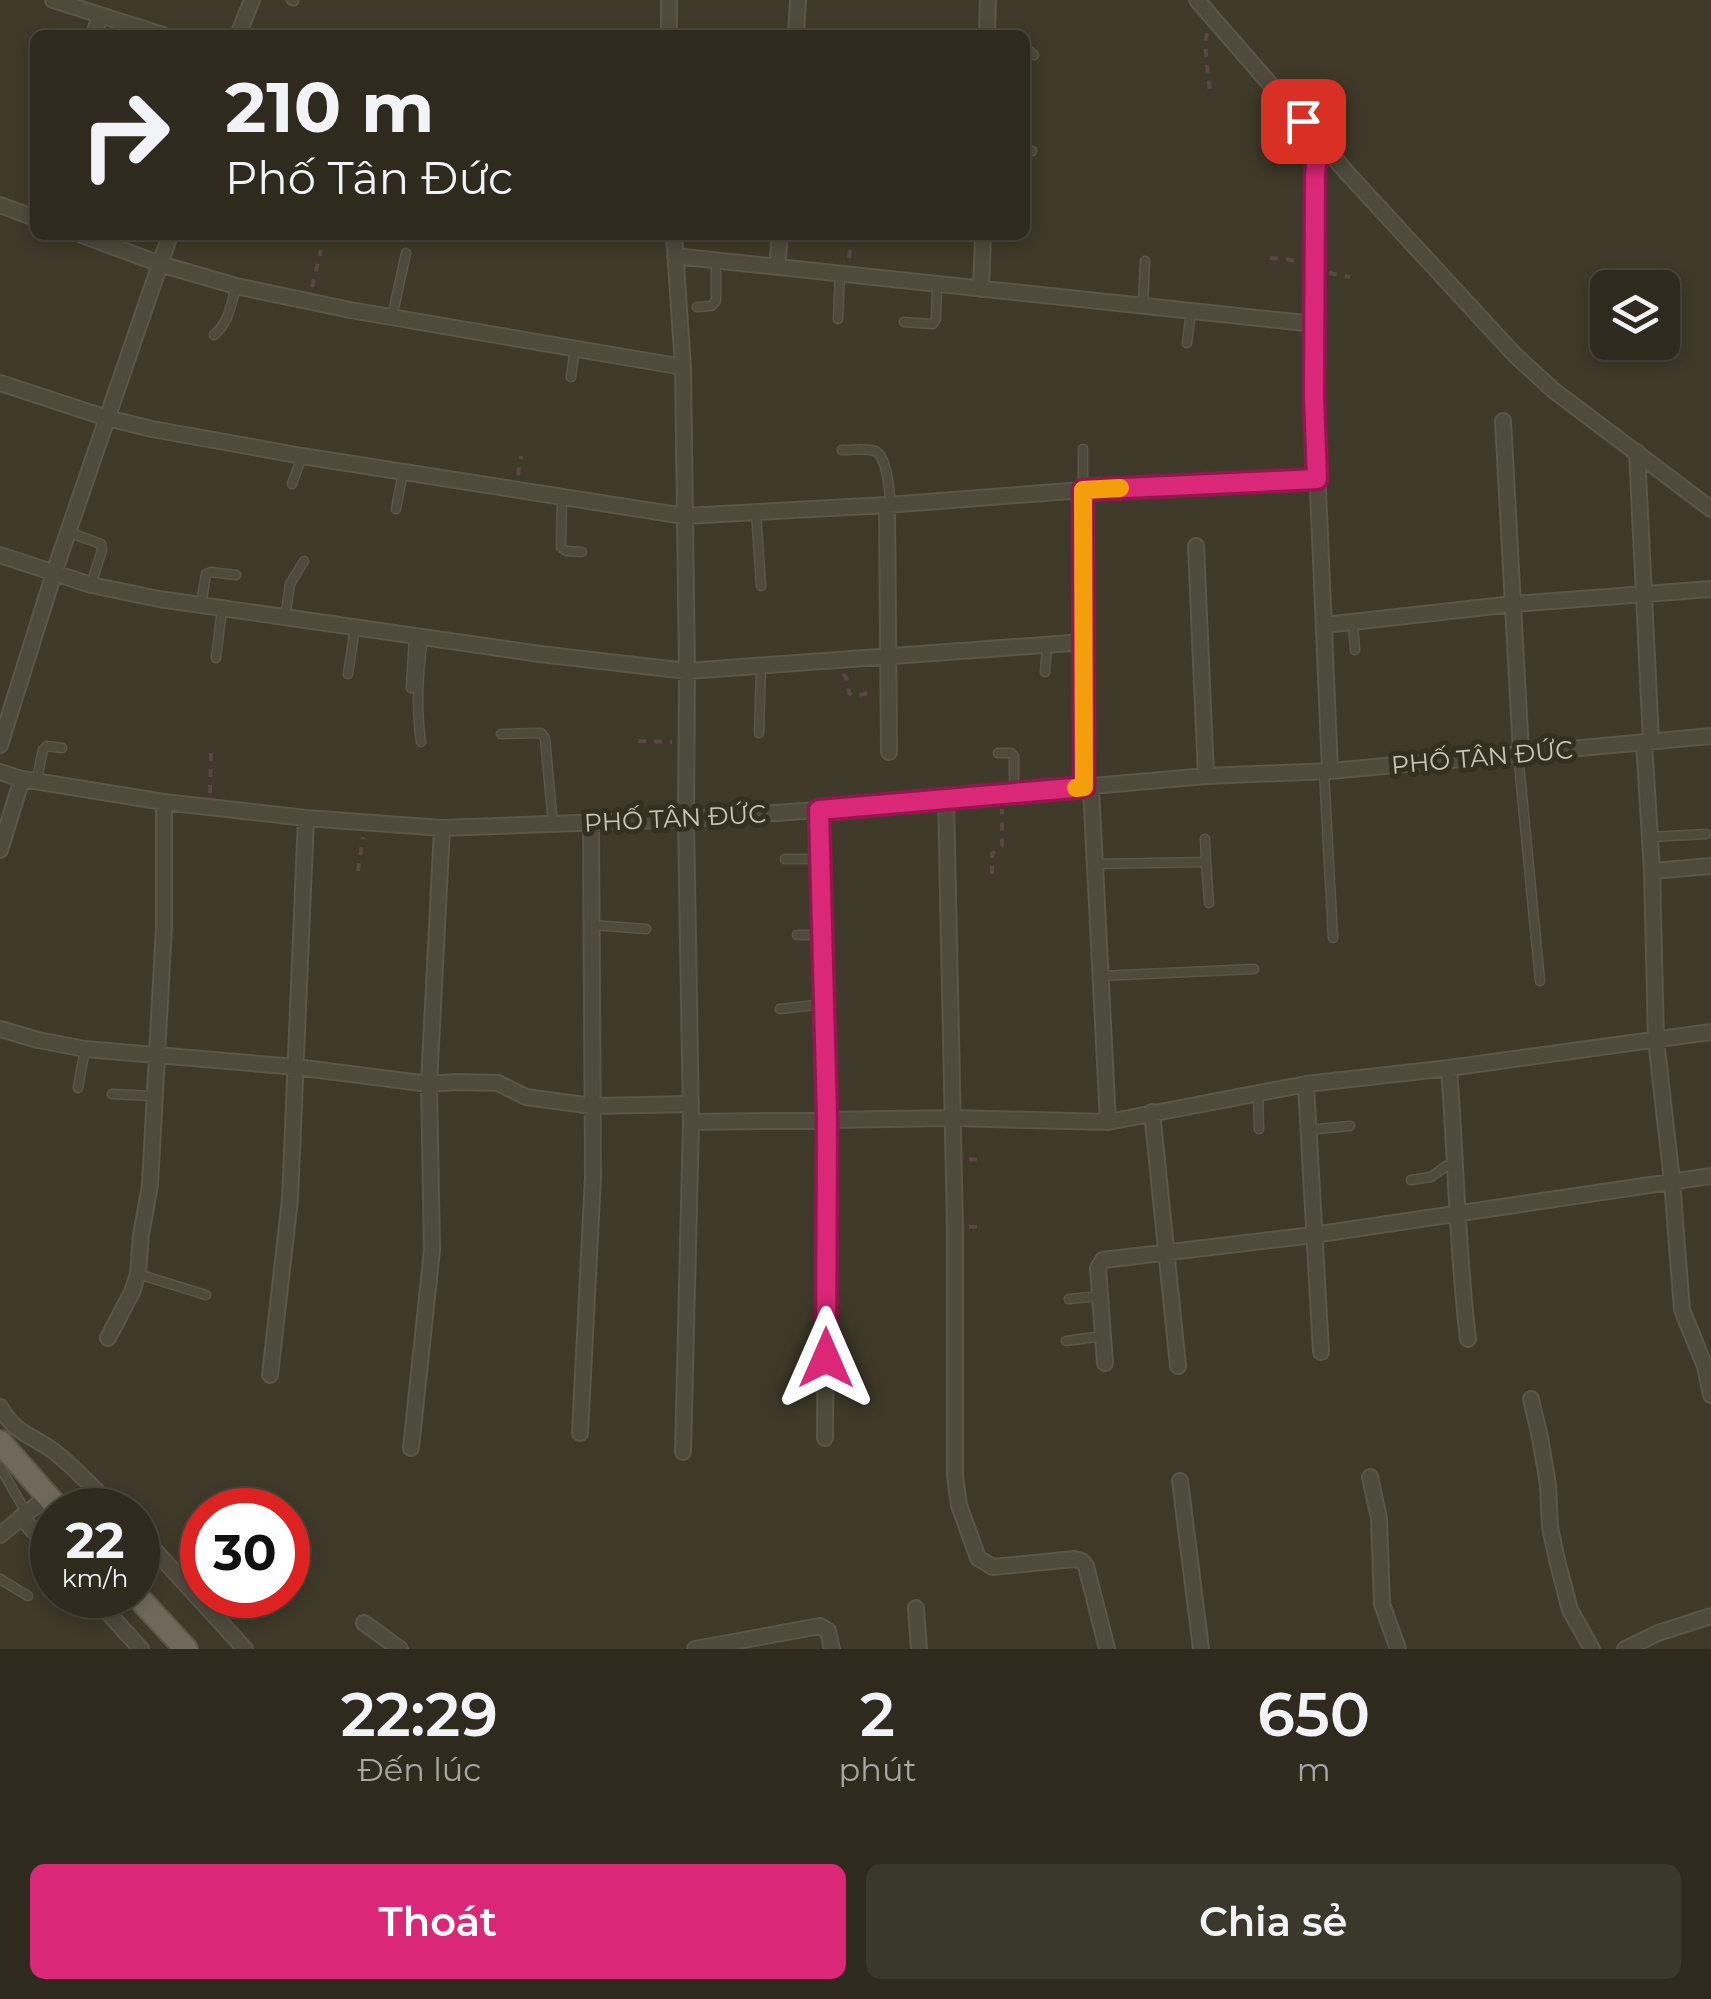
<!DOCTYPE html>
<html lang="vi">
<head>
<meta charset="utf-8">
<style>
	:root { --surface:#2e2b1e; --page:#3a372b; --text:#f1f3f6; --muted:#a7a7a4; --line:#49473c; --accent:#db2777 }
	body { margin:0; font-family:Montserrat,sans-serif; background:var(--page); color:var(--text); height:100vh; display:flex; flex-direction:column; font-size:38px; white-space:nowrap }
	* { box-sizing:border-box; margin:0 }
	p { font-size:32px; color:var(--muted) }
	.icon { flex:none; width:55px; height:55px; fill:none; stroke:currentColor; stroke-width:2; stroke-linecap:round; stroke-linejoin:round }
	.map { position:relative; height:1649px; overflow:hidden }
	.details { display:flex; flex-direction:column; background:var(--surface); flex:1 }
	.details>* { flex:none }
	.guide { position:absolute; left:30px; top:30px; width:1000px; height:210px; border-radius:15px; box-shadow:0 5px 15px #0003,0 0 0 2px var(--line); background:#2e2b1e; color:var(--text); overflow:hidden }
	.controls { position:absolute; left:1590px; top:270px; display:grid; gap:20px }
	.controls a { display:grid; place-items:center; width:90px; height:90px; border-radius:15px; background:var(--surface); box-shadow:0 5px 15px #0003,0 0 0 2px var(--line); font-size:50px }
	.speed { position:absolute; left:30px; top:1488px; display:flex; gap:20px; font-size:50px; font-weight:700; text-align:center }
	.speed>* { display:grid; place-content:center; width:130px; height:130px; border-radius:50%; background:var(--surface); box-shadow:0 5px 15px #0003,0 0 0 2px var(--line); line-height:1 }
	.speed small { font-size:25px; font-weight:400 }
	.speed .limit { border:15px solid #d22; background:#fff; color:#111 }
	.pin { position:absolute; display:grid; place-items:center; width:85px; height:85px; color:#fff; margin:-42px; border-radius:20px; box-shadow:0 5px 15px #0006 }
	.me { position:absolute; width:110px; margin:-55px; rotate:0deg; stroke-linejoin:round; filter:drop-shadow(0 0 8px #0008) }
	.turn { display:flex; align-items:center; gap:35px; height:210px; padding:0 30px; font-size:45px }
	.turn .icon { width:130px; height:130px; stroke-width:2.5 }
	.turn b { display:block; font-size:70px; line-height:85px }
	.eta { display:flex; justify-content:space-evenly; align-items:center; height:170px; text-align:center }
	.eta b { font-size:60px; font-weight:600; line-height:70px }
	.action { display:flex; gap:20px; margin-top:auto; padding:20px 30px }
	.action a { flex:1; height:115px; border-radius:15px; background:var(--accent); color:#fff; font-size:40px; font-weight:600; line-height:115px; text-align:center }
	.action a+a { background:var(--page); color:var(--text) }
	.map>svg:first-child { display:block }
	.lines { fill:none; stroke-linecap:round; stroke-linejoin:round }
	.service-casing { stroke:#5a5648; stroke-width:11 }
	.minor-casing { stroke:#5a5648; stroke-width:18 }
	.primary-casing { stroke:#5a5648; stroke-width:26 }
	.path { stroke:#574843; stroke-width:4; stroke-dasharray:8 8; stroke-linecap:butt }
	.service { stroke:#4e4a3c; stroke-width:8 }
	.minor { stroke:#4e4a3c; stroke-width:14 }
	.primary { stroke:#6e695a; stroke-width:22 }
	.route-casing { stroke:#8e194d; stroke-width:25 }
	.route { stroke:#db2777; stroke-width:18 }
	.slow { stroke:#f59e0b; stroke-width:18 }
	.labels { text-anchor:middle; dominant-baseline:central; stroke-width:10; stroke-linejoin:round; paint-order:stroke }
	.street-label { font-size:25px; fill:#c9c6b8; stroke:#332f21 }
</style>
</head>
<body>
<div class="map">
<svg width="1711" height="1649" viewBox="0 0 1711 1649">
	<rect width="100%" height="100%" fill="#3e3928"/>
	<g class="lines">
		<defs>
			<path id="service" d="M291,0L294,1
				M1025,47L1034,55
				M1025,151H1032
				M1143,305L1145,261
				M697,307L711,306L716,301V259
				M392,317L406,253
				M838,319L840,272
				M904,322L933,324L936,319L937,283
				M214,335C229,322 231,305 236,286
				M1187,343L1191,311
				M571,377L575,348
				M842,450C852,450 867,448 875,451C888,457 889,492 891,505
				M292,484L302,456
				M1083,490V449
				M562,497L561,547L566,551L582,552
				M396,509L403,472
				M756,512L761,586
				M68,532L101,544L102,550L91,585
				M201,605L206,574L211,572L236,575
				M285,618L290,584L304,561
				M1353,622L1355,650
				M216,658L222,608
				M1045,672L1047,645
				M348,674L355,628
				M411,688L414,637
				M759,733L761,666
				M501,734L541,733L545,738L553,824
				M421,742C416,708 418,672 423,638
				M998,753H1011L1014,756V793
				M1518,753L1540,981
				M1324,771L1333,938
				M36,782L43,750L47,746L62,748
				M1650,837L1706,834
				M1205,839L1206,862
				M785,859H820
				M1095,864L1206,862L1209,903
				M593,925L646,929
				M797,935H822
				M1101,976L1254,969
				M780,1009L824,1004
				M78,1088L85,1049
				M1258,1093L1259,1129
				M112,1094L154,1096
				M1307,1130L1350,1126
				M1411,1180L1431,1177L1446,1166L1457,1163
				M138,1274L206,1295
				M1069,1299L1100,1296
				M1066,1341L1103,1336
				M0,1467L27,1514
				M0,1579L28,1596"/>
			<path id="minor" d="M53,0L163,35
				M1197,0L1349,175L1515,355L1553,390L1711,509
				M94,35L100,15
				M238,35L252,0
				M669,35V0
				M796,35L798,0
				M987,35L988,0
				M1323,144L1316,165L1315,175L1314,396L1330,771
				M0,205L35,218
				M82,235L160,264L236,286L350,310L683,367
				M674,235L683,367L687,671L686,819L691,1122L683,1452
				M675,256L1315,324
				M777,266L780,235
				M981,289L983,235
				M0,383L107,418L152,429L302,456L684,516L887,505L1083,490L1317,479
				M1503,421L1521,753
				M1637,452L1651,741
				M1083,490V787
				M887,505L889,752
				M1196,546L1206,776
				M0,555L91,585L159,599L540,654L687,671L1085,642
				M1325,625L1513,604L1711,589
				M1644,742L1652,871L1656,1040L1672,1181L1682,1310L1705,1366L1711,1395
				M0,745L54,573L170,235
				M0,772L22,779L164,802L306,818L442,828L686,819L819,810L1206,776L1330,771L1711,736
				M1091,787L1108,1122
				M946,799L955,1227V1477L959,1505L978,1558L993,1567L1074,1559L1082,1561L1086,1566L1107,1649
				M819,810L827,1119L825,1438
				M0,850L22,779
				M1652,871L1711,866
				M0,1029L38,1040L85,1049L296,1067L429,1084L456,1082L498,1083L526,1097L592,1106L691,1104
				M1449,1068C1456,1158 1457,1249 1468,1339
				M1306,1084L1321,1352
				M1152,1112L1178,1366
				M691,1122L953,1118L1108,1122L1306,1084L1449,1068L1711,1032
				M108,1338L132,1292L138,1274L141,1235L150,1185L164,926V802
				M1105,1363L1098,1268L1103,1260L1313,1235L1711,1176
				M270,1375L290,1199L306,818
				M1531,1399L1540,1437L1548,1485L1550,1527L1557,1560L1570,1610L1592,1649
				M0,1407C16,1435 33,1435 56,1453C77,1470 96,1490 115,1510
				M580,1433L593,1177L591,822
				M411,1448L432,1250L429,1084L442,828
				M1370,1477L1379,1518L1382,1604L1398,1649
				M1180,1481L1201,1649
				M21,1517L52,1551
				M138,1532L245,1649
				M0,1535L48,1496
				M92,1595L141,1649
				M916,1608L919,1649
				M364,1623L400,1649
				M695,1649L820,1626L828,1631L832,1649
				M1625,1649L1658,1633L1711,1616"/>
			<path id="primary" d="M0,1442L60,1510
				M136,1595L186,1649"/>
		</defs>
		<use href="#service" class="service-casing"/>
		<use href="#minor" class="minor-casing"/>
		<use href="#primary" class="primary-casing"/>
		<path class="path" d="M1207,33L1205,43L1210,94
			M849,258L852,235
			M1270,258L1300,261
			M1329,273L1350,277
			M312,287L321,250
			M518,475L521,456
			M843,674L847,679L849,693L854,696L873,692
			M638,741L672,742
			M210,793L211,753
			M358,871L363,837
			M992,874V854L1002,845V809
			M969,1159L982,1160
			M969,1227L984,1226"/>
		<use href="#service" class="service"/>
		<use href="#minor" class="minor"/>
		<use href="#primary" class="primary"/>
	</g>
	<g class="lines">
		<defs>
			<path id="route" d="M826,1358L827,1118L819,810L1084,787L1083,490L1317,479L1314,396L1315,175L1316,165L1323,144L1303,121"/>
		</defs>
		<use href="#route" class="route-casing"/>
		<use href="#route" class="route"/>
		<path class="slow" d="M1076,788L1084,787L1083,490L1120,488"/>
	</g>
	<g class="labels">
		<g class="street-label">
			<text transform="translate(1482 757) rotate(-5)">PHỐ TÂN ĐỨC</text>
			<text transform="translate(675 818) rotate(-3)">PHỐ TÂN ĐỨC</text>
		</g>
	</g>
</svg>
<div class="controls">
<a><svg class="icon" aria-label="layers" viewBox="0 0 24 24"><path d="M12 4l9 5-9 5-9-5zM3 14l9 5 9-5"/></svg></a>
</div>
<div class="speed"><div>22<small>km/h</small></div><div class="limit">30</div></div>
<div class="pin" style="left:1303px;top:121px;background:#d93025"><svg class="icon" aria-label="arrive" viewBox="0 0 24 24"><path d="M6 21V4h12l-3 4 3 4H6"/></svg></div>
<svg class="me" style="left:826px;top:1358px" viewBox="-20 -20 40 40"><path d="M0-17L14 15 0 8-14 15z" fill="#db2777" stroke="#fff" stroke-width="4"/></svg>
<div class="guide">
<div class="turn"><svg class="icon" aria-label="right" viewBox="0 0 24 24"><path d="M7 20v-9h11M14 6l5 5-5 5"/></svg><div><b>210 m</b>Phố Tân Đức</div></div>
</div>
</div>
<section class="details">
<div class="eta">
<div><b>22:29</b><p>Đến lúc</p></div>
<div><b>2</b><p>phút</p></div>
<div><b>650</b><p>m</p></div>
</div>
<div class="action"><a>Thoát</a><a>Chia sẻ</a></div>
</section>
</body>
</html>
